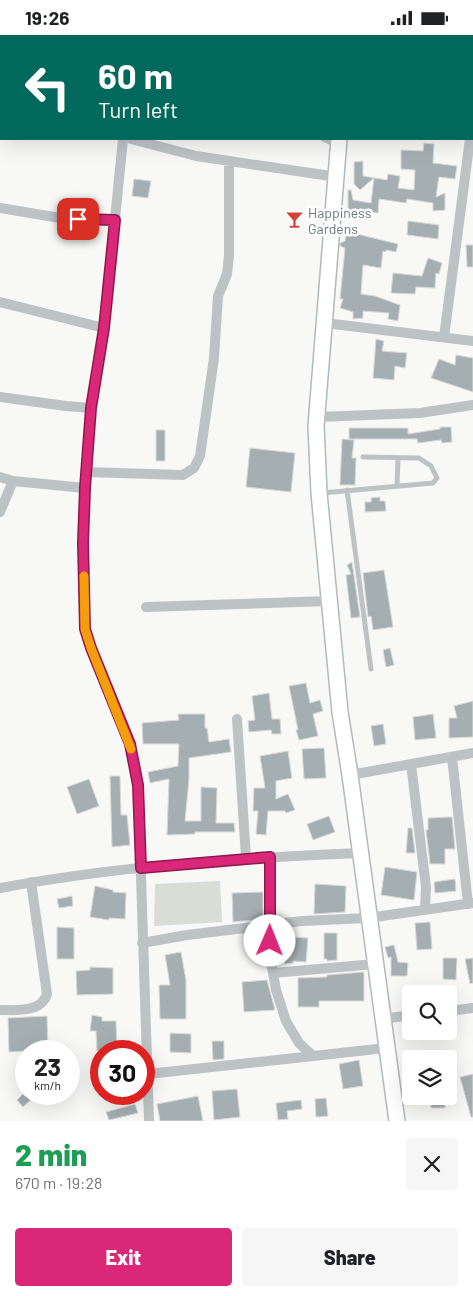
<!DOCTYPE html>
<html lang="en">
<head>
<meta charset="utf-8">
<style>
	:root { --surface:#fff; --page:#f6f6f6; --text:#202124; --muted:#757577; --accent:#db2777 }
	body { margin:0; font-family:Barlow,sans-serif; background:var(--page); color:var(--text); height:100vh; display:flex; flex-direction:column; font-size:19px; white-space:nowrap }
	* { box-sizing:border-box; margin:0 }
	p { font-size:16px; color:var(--muted) }
	.icon { flex:none; width:28px; height:28px; fill:none; stroke:currentColor; stroke-width:2; stroke-linecap:round; stroke-linejoin:round }
	.map { position:relative; height:1086px; overflow:hidden }
	.side { display:flex; flex-direction:column; background:var(--surface); flex:1 }
	.side>* { flex:none }
	.top-card { position:absolute; left:0px; top:0px; width:474px; height:105px; box-shadow:0 5px 20px #0002; background:#00695c; color:#fff; overflow:hidden }
	.tools { position:absolute; left:402px; top:950px; display:grid; gap:10px }
	.tools a { display:grid; place-items:center; width:55px; height:55px; border-radius:5px; background:var(--surface); box-shadow:0 5px 20px #0002; font-size:25px }
	.speed { position:absolute; left:15px; top:1005px; display:flex; gap:10px; font-size:25px; font-weight:700; text-align:center }
	.speed>* { display:grid; place-content:center; width:65px; height:65px; border-radius:50%; background:var(--surface); box-shadow:0 5px 20px #0002; line-height:1 }
	.speed small { font-size:12px; font-weight:400 }
	.speed .limit { border:8px solid #d22; background:#fff; color:#111 }
	.pin { position:absolute; display:grid; place-items:center; width:42px; height:42px; color:#fff; margin:-21px; border-radius:10px; box-shadow:0 2px 8px #0006 }
	.me { position:absolute; width:55px; margin:-28px; rotate:1deg; stroke-linejoin:round; filter:drop-shadow(0 0 4px #0008) }
	.turn { display:flex; align-items:center; gap:18px; height:105px; padding:0 15px; font-size:22px }
	.turn .icon { width:65px; height:65px; stroke-width:2.5 }
	.turn b { display:block; font-size:35px; line-height:42px }
	.round { display:grid; place-items:center; flex:none; width:52px; height:52px; border-radius:5px; background:var(--page) }
	.head { display:flex; align-items:center; justify-content:space-between; height:85px; padding:0 15px }
	h1 { font-size:30px; font-weight:800; line-height:38px; color:#1e9e55 }
	.action { display:flex; gap:10px; margin-top:auto; padding:10px 15px }
	.action a { flex:1; height:58px; border-radius:5px; background:var(--accent); color:#fff; font-size:20px; font-weight:800; line-height:58px; text-align:center }
	.action a+a { background:var(--page); color:var(--text) }
	.status { display:flex; justify-content:space-between; align-items:center; height:35px; padding:0 25px; background:var(--surface); direction:ltr }
	.status svg { height:14px; fill:currentColor }
	.map>svg:first-child { display:block }
	.green { fill:#d9ddd5 }
	.building { fill:#a5afb2; stroke:#dadad8 }
	.lines { fill:none; stroke-linecap:round; stroke-linejoin:round }
	.secondary-casing { stroke:#b2b9bc; stroke-width:18 }
	.lane { stroke:#bdc3c5; stroke-width:5 }
	.street { stroke:#bdc3c5; stroke-width:10 }
	.secondary { stroke:#fff; stroke-width:15 }
	.route-casing { stroke:#8e194d; stroke-width:12 }
	.route { stroke:#db2777; stroke-width:9 }
	.slow { stroke:#f59e0b; stroke-width:9 }
	.labels { text-anchor:middle; dominant-baseline:central; stroke-width:5; stroke-linejoin:round; paint-order:stroke }
	.poi-label { font-size:14px; fill:#66787e; stroke:#fff; text-anchor:start }
</style>
</head>
<body>
<div class="status"><b>19:26</b><svg viewBox="0 0 49 12"><path d="M0 12V9h3v3zM5 12V6h3v6zM10 12V3h3v9zM15 12V0h3v12zM26 1h20v11H26zM47 4h2v5h-2z"/></svg></div>
<div class="map">
<svg width="473" height="1086" viewBox="0 0 473 1086">
	<rect width="100%" height="100%" fill="#f8f8f6"/>
	<path class="green" d="M220,846L222,887L154,891L155,849Z"/>
	<path class="building" d="M424,108L434,109L433,128L457,131L455,144L439,142L436,162L445,158V175L433,176V168L407,164L406,168L379,164L378,178L355,175L356,180L350,182L348,174V155H351L353,165L371,168L374,143L360,155L354,149V127L363,126V141L387,145L388,139L400,141L398,153L414,155L415,135L401,134V115L423,116Z
		M134,144L151,146L148,163L132,161Z
		M408,186L439,190L438,204L407,200Z
		M346,194L357,195V199L398,209L396,217L386,215V217L383,216L381,233L363,230L361,259L375,261L400,270L398,286L388,284L389,278L363,276V283L353,284V277L340,273L343,264H340L345,213L340,211V208L345,206Z
		M466,210H473V232H467Z
		M428,223L442,228L439,239L436,238L435,253L416,252L415,259L391,258L393,238L422,241Z
		M376,304L384,306L382,316L407,318L405,333L395,331L394,345L373,343Z
		M456,320L473,323V357L431,343L439,324L455,330Z
		M440,392H451L452,407L442,408L441,405L418,408L417,404H349V393H408V399L440,394Z
		M156,395H165V426H156Z
		M342,404L354,405L352,423H356L355,450H340Z
		M250,413L295,418L291,457L246,452Z
		M380,462V466H385L386,476L365,477V467H371V463Z
		M352,527L360,582L351,583L346,540L351,539L347,530Z
		M384,535L393,592L373,595L371,581L368,582L363,538Z
		M390,613L394,630L386,632L383,615Z
		M306,648L310,668L320,665L323,676L313,679L318,701L299,705L296,695H298L289,651Z
		M269,658L272,684H280L281,699H272L271,695L249,697L248,686L255,685L252,661Z
		M473,666V702L449,703V683H457L454,671Z
		M178,679H205V693H207L209,707L229,704L231,717L189,723V744L185,786H201V752L217,753L216,788H234L235,797H195V799L167,800L169,744L150,748L148,737L178,731L179,709H143L142,688L179,685Z
		M433,679L436,703L415,705L413,682Z
		M383,689L386,709L374,711L371,691Z
		M324,713L326,743L304,744L302,714Z
		M288,716L292,743L276,746V764L288,759L295,775L286,778L285,776H268L266,800L256,799L258,776H253L254,753H265L260,721Z
		M110,741H120L121,780H127L130,810L112,812Z
		M89,744L99,771L77,779L67,752Z
		M329,781L335,797L313,805L307,789Z
		M448,782H452L455,814H445V829H430L426,795H428V783Z
		M408,793H412L415,818H406Z
		M385,832L417,837L414,865L381,860Z
		M455,844L456,856L435,858L434,847Z
		M315,849L346,851L345,877L314,879Z
		M95,851L113,855V857L126,858L125,884L109,883V885L90,882Z
		M263,857V884L233,887L232,858Z
		M72,861L73,871L59,873L57,864Z
		M430,887L432,914L417,915L415,888Z
		M57,892L74,893V924H57Z
		M289,897L290,902L308,903L306,927L293,926V928L285,929L281,898Z
		M324,898H337V925L327,926V924H324Z
		M394,910L398,927L408,928L407,941H391V922L388,923L385,912Z
		M181,917L186,945V984H160L159,950H170L165,920Z
		M443,923H457L456,945L443,944Z
		M473,923V948L470,949L465,924Z
		M90,932L113,933V959L77,960L76,936L90,935Z
		M364,937V966H319V972H298V943L327,942V940Z
		M267,945L275,975L244,977L242,947Z
		M92,980L102,982V986H116L117,1016H97L96,996H90Z
		M47,981L48,1015L9,1017L8,983Z
		M170,998L191,999V1018L170,1017Z
		M212,1006H224V1024L213,1025Z
		M359,1025L363,1051L343,1054L339,1029Z
		M473,1039V1082H471L460,1042Z
		M237,1054L240,1082L214,1085L212,1056Z
		M23,1059H37L23,1072L17,1065Z
		M198,1061L203,1086H160L157,1069Z
		M431,1061H445V1073H431Z
		M326,1063L328,1081L316,1082L315,1064Z
		M301,1065L302,1074L287,1076L288,1084L278,1085L276,1068Z
		M135,1069L138,1078L109,1085L106,1077Z"/>
	<g class="lines">
		<defs>
			<path id="secondary" d="M362,1V0
				M339,104L316,391L319,458L340,677L350,740L397,1086"/>
		</defs>
		<use href="#secondary" class="secondary-casing"/>
		<path class="lane" d="M323,104L336,110
			M397,451L398,423
			M347,455L371,634
			M322,458L433,448L437,443L431,431L419,423L363,422"/>
		<path class="street" d="M0,66H1
			M472,86L473,82
			M123,104L104,293L91,373L85,453L83,508L85,595L91,613L130,709L138,750L149,1086
			M131,104L196,121L337,142
			M0,173L60,183L115,185
			M0,267L104,293
			M325,288L473,306
			M444,302L470,104
			M0,362L66,371L91,373
			M317,382L420,378L473,370
			M86,437L183,440L194,433L200,421L214,323L218,261L227,239L229,220V126
			M0,442L13,446L85,453
			M0,477L13,446
			M146,572L329,566
			M237,684L246,823
			M452,722L468,869
			M411,729L426,852L425,875
			M350,740L473,718
			M270,822V921L276,955L286,986L299,1008L313,1021
			M0,853C118,831 239,823 359,818
			M142,908L187,900L302,886L368,883L473,868
			M273,938L375,929
			M0,975C16,975 41,978 47,959L31,847
			M449,976L473,973
			M382,984L411,980
			M148,1039L386,1013"/>
		<use href="#secondary" class="secondary"/>
	</g>
	<g class="lines">
		<defs>
			<path id="route" d="M78,184L115,185L104,293L91,373L85,453L83,508L85,594L91,613L130,709L138,750L141,833L270,822V906"/>
		</defs>
		<use href="#route" class="route-casing"/>
		<use href="#route" class="route"/>
		<path class="slow" d="M84,541L85,594L91,613L131,714"/>
	</g>
	<defs>
		<symbol id="bar-bare" viewBox="-9 -9 18 18"><path d="M-6-5H6L.8 .8V4.5H3.5V6h-7V4.5H-.8V.8Z" fill="#d4443a" stroke="#fff" stroke-width="2.5" paint-order="stroke"/></symbol>
	</defs>
	<g fill-rule="evenodd">
		<use href="#bar-bare" x="282" y="172" width="25" height="25"/>
	</g>
	<g class="labels">
		<g class="poi-label">
			<text x="308" y="177">Happiness<tspan x="308" dy="16">Gardens</tspan></text>
		</g>
	</g>
</svg>
<div class="tools">
<a><svg class="icon" aria-label="search" viewBox="0 0 24 24"><circle cx="10" cy="10" r="6"/><path d="M15 15l6 6"/></svg></a>
<a><svg class="icon" aria-label="layers" viewBox="0 0 24 24"><path d="M12 4l9 5-9 5-9-5zM3 14l9 5 9-5"/></svg></a>
</div>
<div class="speed"><div>23<small>km/h</small></div><div class="limit">30</div></div>
<div class="pin" style="left:78px;top:184px;background:#d93025"><svg class="icon" aria-label="arrive" viewBox="0 0 24 24"><path d="M6 21V4h12l-3 4 3 4H6"/></svg></div>
<svg class="me" style="left:270px;top:906px" viewBox="-20 -20 40 40"><circle r="19" fill="#fff"/><path d="M0-13L10 11 0 6-10 11z" fill="#db2777"/></svg>
<div class="top-card">
<div class="turn"><svg class="icon" aria-label="left" viewBox="0 0 24 24"><path d="M17 20v-9H6M10 6l-5 5 5 5"/></svg><div><b>60 m</b>Turn left</div></div>
</div>
</div>
<section class="side">
<div class="head"><div><h1>2 min</h1><p>670 m · 19:28</p></div><a class="round"><svg class="icon" aria-label="close" viewBox="0 0 24 24"><path d="M6 6l12 12M18 6L6 18"/></svg></a></div>
<div class="action"><a>Exit</a><a>Share</a></div>
</section>
</body>
</html>
